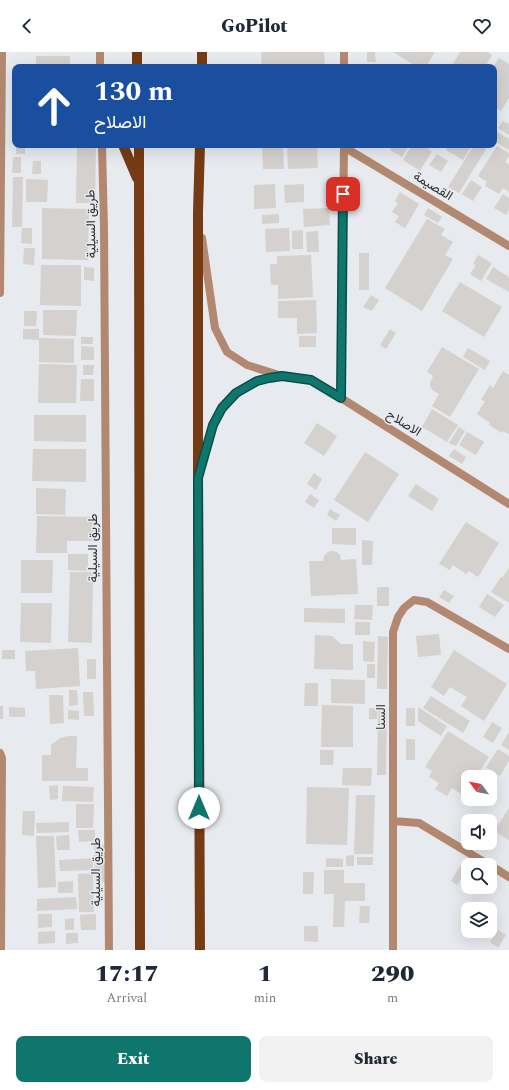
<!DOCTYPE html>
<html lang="en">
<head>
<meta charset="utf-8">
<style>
	:root { --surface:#fff; --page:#f2f2f3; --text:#1f2937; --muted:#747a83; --accent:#0f766e }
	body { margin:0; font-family:Spectral,Vazirmatn,serif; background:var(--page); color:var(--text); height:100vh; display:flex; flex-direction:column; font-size:15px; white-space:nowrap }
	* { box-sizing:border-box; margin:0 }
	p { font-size:13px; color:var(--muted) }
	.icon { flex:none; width:22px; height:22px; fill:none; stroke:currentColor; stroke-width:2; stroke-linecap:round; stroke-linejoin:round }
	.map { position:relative; height:898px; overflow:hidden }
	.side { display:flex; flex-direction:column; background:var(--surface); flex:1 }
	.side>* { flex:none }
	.guide { position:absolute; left:12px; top:12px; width:485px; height:84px; border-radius:8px; box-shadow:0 4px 16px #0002; background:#1a4fa0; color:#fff; overflow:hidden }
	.needle { width:26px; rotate:302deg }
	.fabs { position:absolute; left:461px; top:718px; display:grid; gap:8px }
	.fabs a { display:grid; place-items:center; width:36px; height:36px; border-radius:8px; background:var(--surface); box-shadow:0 4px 16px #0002; font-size:20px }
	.pin { position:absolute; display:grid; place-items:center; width:34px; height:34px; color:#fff; margin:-17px; border-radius:8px; box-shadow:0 2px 6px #0006 }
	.me { position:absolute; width:44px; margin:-22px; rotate:0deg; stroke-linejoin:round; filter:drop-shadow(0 0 3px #0008) }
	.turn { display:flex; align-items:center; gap:14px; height:84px; padding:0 16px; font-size:18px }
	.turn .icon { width:52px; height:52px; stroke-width:2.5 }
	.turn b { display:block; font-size:28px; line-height:34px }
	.eta { display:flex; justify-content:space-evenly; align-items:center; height:68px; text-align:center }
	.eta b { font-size:24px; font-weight:800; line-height:28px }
	.button { display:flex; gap:8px; margin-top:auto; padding:8px 16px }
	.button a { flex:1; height:46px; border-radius:8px; background:var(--accent); color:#fff; font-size:16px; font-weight:800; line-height:46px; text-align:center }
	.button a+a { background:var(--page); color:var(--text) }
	header { display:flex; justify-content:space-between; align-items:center; height:52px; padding:0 16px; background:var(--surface); font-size:18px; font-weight:800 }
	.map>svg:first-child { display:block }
	.building { fill:#d5d1ce }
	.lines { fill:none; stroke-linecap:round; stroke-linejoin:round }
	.minor { stroke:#b38870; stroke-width:8 }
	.primary { stroke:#753b14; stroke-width:10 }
	.route-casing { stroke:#0a4d48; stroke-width:10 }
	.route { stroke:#0f766e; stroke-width:7 }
	.labels { text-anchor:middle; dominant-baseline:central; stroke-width:3; stroke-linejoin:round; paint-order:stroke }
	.street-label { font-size:13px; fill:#2e2f31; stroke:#e7eaee }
</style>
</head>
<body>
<header><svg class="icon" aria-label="back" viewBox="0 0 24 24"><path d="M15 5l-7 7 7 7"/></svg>GoPilot<svg class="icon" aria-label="heart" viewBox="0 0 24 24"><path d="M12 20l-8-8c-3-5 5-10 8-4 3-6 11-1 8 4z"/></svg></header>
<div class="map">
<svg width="509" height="898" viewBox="0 0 509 898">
	<rect width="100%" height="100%" fill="#e7eaee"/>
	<path class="building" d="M261,0H324L325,15H262Z
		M367,0H375L376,10H367Z
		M393,0H435L426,15H417Z
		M460,0H488L492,3L485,15H451Z
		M36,4H70V15H36Z
		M499,6L509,12V46L501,59L494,55V15H493Z
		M503,69L509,72V83L498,76Z
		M497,80L509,87V98L494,89V84Z
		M16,93H25V102H16Z
		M77,93H96L95,151H76Z
		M262,93H283L284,117H263Z
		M287,93H317L318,116L288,117Z
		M393,93H409L402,105L390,98Z
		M412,93H422L432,99L420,119L403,108Z
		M449,93H472L463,108L446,98Z
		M474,93H480L486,97L459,141L448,135Z
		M497,94L509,101V104L505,110L509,113V140L503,136L499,142L485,134L487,130L478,124Z
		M437,102L448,109L441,120L429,113Z
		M13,105H21V121H12Z
		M33,109H41V122H32Z
		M13,125H23L22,175H12Z
		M26,127L48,128L47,150H26Z
		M471,128L482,135L473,149L462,142Z
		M275,132L276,156L254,157V133Z
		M304,132V150L285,151L284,133Z
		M400,140L419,152L405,176L395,170L399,164L392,160L398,151L395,149Z
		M503,142L509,146V158L506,163L494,156Z
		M42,156L89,157L88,208L42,207Z
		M329,156L330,173L304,175L303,157Z
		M428,156L442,165L438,171L424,163Z
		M279,162V171L262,172V163Z
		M427,167L445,177L441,183L453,190L445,203L453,207L422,259L385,236Z
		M22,176H32V192L21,191Z
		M289,176L290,199L266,200L265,177Z
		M303,178V197H292V179Z
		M318,179L319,200H307L306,180Z
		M24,196H35L34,213L23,212Z
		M359,201H369V238H359Z
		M311,203L313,245L278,247V233H271L270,212H277V204Z
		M478,203L492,211L481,229L470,222L476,213L473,212Z
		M41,213H81V254L40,253Z
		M84,215L94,216V229L84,228Z
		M493,215L509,225V240L486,227Z
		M460,230L502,255L484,285L442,259Z
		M371,243L379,248L372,259L363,255Z
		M316,248L317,281L297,282V266H278V249Z
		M43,258H77L76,284L43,283Z
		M24,259H37L36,274H24Z
		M23,277H39V288L23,287Z
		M390,277L396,281L386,297L380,293Z
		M299,284H316V295H299Z
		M81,285H93V292H81Z
		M39,286L74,287V311L39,310Z
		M81,294L94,295V308H81Z
		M442,295L479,317L450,365L432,354L439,342L432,338L430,334V331L433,324L427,320Z
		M468,296L490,309L485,318L463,305Z
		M39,312L77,313L76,351H38Z
		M83,313H94L93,323H83Z
		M503,319L509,323V382L503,379L502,381L489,373L490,371L477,362L485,349L481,348L490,333L493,336Z
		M81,327H94V349H80Z
		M432,357L458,373L447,390L422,375Z
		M34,363H86V390L34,389Z
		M317,371L337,384L324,404L304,391Z
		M459,375L465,379L456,394L449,391Z
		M467,380L484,390L476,403L459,393Z
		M33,397H86V430L32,429Z
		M454,397L466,405L462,412L449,404Z
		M365,400L399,422L368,470L334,448Z
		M314,421L322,427L316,438L307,432Z
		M416,432L439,447L432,459L408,444Z
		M36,436L66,437L65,463L36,462Z
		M310,442L319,448L314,456L305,450Z
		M330,457L340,463L336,469L327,463Z
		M37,464L95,465V489H67V501H36Z
		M466,470L499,491L478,525L469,519L466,522L453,513L450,518L439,512Z
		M332,476H356V493L332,492Z
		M362,488L373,489L372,513H362Z
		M332,499L337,500L340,503L341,508L356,507L358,542L311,544L309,509H323L324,504L328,500Z
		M68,502H88V519L68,518Z
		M21,508H53L52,541H21Z
		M509,516V551L491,540L501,525L502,526Z
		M70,520H93L92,591L68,590Z
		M377,535H389V554H377Z
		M444,538L454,544L449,551L439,545Z
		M487,542L504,553L495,565L479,555Z
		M21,551H52L51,591L20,590Z
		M355,553H373L372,568L354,567Z
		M304,556L345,557V571L304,570Z
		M355,570H370V583H355Z
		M439,582L441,603L418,605L416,584Z
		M315,583L332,584L341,592H353V618L314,617Z
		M378,584L388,585L387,637H377Z
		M363,589L375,590L374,610L363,609Z
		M78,596L80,634L36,637L35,619H26L25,599Z
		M2,598H15V607H2Z
		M454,598L507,632L484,669L461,654L467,645L450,635L444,644L431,635Z
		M87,607H96V627H87Z
		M367,612H375V626H367Z
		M331,627L365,628V652L331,651Z
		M305,631H318V654H304Z
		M69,638H77L78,653L69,654Z
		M83,640H93L94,664H84Z
		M49,643H63L64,671L50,672Z
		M431,644L470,669L463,681L423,656Z
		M322,653L353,654V695H321Z
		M0,654H3V667H0Z
		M9,655L25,656V665H9Z
		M418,655L447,674L441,684L418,669Z
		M369,656H377V667H369Z
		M406,656H415V674H406Z
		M68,658L79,659V668L68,667Z
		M378,658L387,659L386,723H377Z
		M492,670L502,676L493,691L483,685Z
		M448,679L489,705L476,725H468V738L464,744L452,736L447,744L435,737L439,731L429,725L432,719L425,715Z
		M509,680V698L501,693Z
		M68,684H77L76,716H88V729H42V703H51V693L60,686Z
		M406,687H415V708H406Z
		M498,697L509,704V709L500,724L486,715Z
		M320,698H334L333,713H320Z
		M343,716H372L371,734L342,733Z
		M58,733V747L50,748L49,734Z
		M63,734L94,735L93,750L62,749Z
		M307,735L349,736L347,793L306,792Z
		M356,743H375L373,802H354Z
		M76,752H94L93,776H76Z
		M509,756V788L494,779Z
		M23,759H35L34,784L22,783Z
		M484,762L498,771L490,782V769H479Z
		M69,770V780L37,781L36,771Z
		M78,778H95V789L79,790Z
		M69,783L70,798H57L56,784Z
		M36,784H54L56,835L38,836Z
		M94,793H104L105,830L95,831Z
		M354,803V814H346V804Z
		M357,805H373V813H357Z
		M93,806V818L60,819L59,808Z
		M326,806L343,807V815H326Z
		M460,814L466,818L457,833L451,829Z
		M324,818H344V831H365V849H345L344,875H333L334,842H324Z
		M303,820H314L313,842H303Z
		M93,821L94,860H79L78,822Z
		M73,829V841H58V830Z
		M76,845L77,857L37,859V847Z
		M360,854H370L369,871H359Z
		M38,862H52V875L38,876Z
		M96,862V878H81L80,863Z
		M74,866V878H65V867Z
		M304,874H318V890L304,889Z
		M498,878L506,883L498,896L490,890Z
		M55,879V891L38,892V880Z
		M66,881H78V891L66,892Z"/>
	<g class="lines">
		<path class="minor" d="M100,0V15
			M344,15V0
			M102,93L104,177L109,898
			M344,95L509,194
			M202,186L215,276L227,300L247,313L282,324L311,328L341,346L509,452
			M0,241L2,0
			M341,346L344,93
			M200,419C204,404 208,388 213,374C224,345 250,328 279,324
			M0,701L2,706L1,898
			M393,769L419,771L489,813
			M490,813L509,825
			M393,898V580L398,565L404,556L414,548L427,550L509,597"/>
		<path class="primary" d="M137,0V15
			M202,15V0
			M123,93L137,126
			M139,93V133L140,898
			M200,93L198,160V426L200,898"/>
	</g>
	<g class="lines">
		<defs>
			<path id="route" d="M199,756L198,426L213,373L222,356L236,341L257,329L269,326L282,324L311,328L341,346L343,142"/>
		</defs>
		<use href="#route" class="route-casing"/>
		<use href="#route" class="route"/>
	</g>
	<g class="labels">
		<g class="street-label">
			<text transform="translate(433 134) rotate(31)">القصيمة</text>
			<text transform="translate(91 172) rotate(-91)">طريق السيلية</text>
			<text transform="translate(404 371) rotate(32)">الاصلاح</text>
			<text transform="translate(93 496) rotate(-90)">طريق السيلية</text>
			<text transform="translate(381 665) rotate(-90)">السنا</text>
			<text transform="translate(96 820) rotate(-90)">طريق السيلية</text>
		</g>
	</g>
</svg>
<div class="fabs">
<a><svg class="needle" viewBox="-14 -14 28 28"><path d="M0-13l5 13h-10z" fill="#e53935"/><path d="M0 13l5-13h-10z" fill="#747a83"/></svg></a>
<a><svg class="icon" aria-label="sound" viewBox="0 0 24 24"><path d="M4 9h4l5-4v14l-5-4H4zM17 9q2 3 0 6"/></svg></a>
<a><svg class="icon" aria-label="search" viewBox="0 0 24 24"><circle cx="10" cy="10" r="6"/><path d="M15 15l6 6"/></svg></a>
<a><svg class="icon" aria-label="layers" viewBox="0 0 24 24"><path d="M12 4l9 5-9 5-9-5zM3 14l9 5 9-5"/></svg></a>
</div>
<div class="pin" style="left:343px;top:142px;background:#d93025"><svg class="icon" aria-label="arrive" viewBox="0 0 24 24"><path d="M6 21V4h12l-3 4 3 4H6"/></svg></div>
<svg class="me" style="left:199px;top:756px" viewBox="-20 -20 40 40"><circle r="19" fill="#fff"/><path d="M0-13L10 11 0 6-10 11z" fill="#0f766e"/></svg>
<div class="guide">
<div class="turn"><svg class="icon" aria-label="ahead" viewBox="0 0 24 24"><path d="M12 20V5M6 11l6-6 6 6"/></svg><div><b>130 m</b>الاصلاح</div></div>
</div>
</div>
<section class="side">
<div class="eta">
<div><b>17:17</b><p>Arrival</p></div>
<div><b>1</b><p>min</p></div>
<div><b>290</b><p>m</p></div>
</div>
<div class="button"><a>Exit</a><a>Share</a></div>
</section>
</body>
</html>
